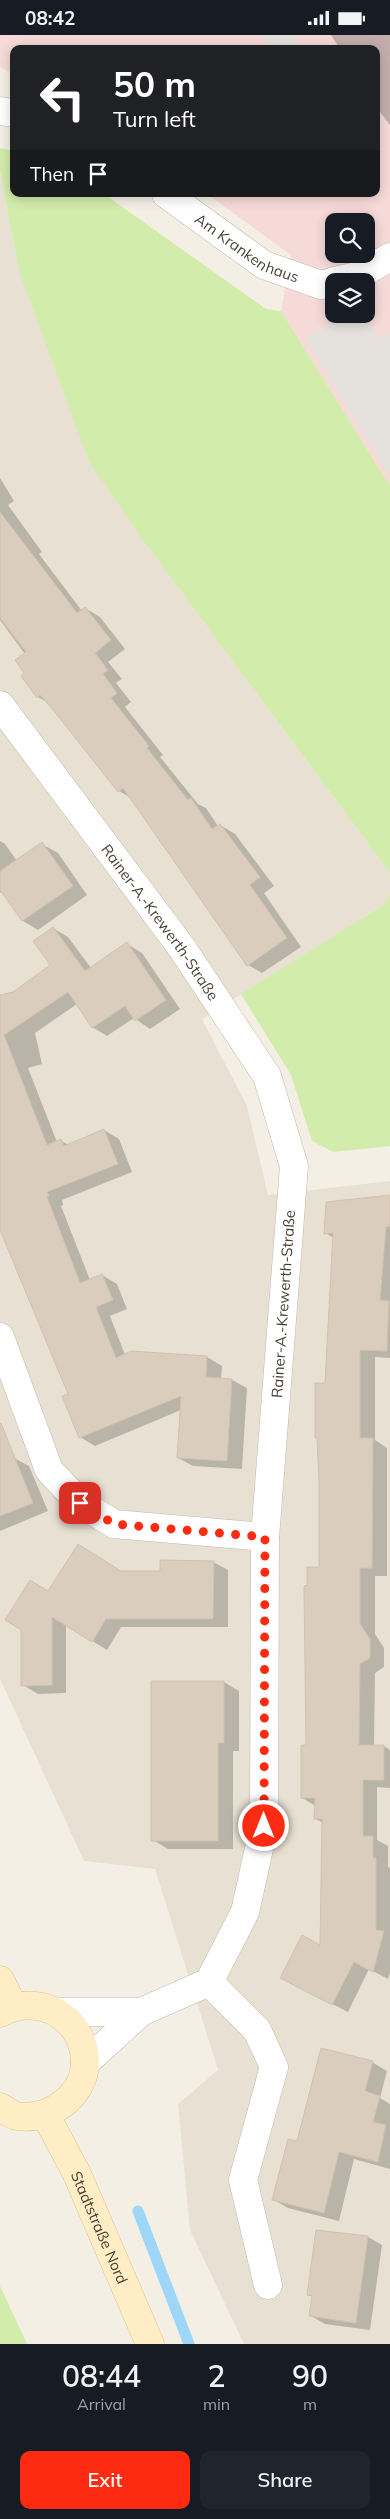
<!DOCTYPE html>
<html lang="en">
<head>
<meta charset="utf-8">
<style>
	:root { --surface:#171b24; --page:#20242c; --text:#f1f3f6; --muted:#9ea1a6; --accent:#ff2a12 }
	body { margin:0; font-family:Mulish,sans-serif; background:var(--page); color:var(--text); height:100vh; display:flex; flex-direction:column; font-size:19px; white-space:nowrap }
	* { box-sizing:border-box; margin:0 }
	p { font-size:16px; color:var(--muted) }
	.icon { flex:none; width:28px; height:28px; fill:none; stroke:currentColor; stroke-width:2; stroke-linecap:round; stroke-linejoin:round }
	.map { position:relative; height:2309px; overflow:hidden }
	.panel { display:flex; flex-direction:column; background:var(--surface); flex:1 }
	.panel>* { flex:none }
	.top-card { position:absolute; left:10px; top:10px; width:370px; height:152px; border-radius:10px; box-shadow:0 2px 12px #0003; background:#202124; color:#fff; overflow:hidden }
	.tools { position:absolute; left:325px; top:178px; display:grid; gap:10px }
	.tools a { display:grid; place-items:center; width:50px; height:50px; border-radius:10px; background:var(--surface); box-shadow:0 2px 12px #0003; font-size:25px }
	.pin { position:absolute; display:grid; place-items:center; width:42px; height:42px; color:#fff; margin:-21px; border-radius:10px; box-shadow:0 2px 8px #0006 }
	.me { position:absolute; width:55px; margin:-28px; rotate:0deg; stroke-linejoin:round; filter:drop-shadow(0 0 4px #0008) }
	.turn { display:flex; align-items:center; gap:18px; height:105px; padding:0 20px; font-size:22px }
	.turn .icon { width:65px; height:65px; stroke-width:2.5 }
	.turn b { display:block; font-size:35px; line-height:42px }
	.then { display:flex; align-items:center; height:48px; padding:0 20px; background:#0003; gap:10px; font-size:19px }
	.eta { display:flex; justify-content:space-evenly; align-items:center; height:85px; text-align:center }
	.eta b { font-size:30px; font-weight:600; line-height:35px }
	.button { display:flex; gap:10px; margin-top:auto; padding:10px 20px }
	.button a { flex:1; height:58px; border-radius:10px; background:var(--accent); color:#fff; font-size:20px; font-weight:600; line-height:58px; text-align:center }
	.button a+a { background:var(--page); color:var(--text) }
	.status { display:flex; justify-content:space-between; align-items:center; height:35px; padding:0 25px; background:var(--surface); direction:ltr }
	.status svg { height:14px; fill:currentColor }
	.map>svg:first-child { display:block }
	.residential { fill:#e8e1d3 }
	.medical { fill:#f6dad8; fill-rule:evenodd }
	.green { fill:#d2ecab }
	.parking { fill:#e5e2de }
	.shadow { fill:#0003 }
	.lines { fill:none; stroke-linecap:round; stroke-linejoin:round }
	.stream { stroke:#9dd6f6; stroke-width:11 }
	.building { fill:#dacdbd; stroke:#d2c2ad }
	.minor-casing { stroke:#c3b9aa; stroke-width:29 }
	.secondary-casing { stroke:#dbc493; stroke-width:29 }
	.minor { stroke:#fff; stroke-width:28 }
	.secondary { stroke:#ffeec5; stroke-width:28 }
	.route { stroke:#ff2a12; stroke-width:9; stroke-dasharray:0 16.2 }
	.labels { text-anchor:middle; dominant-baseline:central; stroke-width:5; stroke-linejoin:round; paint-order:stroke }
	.street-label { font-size:15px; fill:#473f34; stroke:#fff }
</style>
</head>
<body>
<div class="status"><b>08:42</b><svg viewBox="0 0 49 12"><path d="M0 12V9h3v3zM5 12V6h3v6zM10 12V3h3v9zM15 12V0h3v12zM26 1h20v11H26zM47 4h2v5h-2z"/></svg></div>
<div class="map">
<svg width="390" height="2309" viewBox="0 0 390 2309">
	<rect width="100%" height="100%" fill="#f4efe5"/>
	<path class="residential" d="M0,136L19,236L148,512L390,838V859L383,870L202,984L247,1071L268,1160L390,1146V2309H244L190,2195L178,2069L218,2035L155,1834L84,1826L0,1644Z"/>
	<path class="medical" d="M0,0H390V451L281,276L291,220L207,159H376V14H14V39L0,32ZM334,186H366V219H334ZM334,246H366V279H334Z"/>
	<path class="green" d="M0,113L14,116V159H104L266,274L281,276L390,451V838L148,512L89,427L19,236L0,136Z
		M390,859V1111L333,1117L312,1106L291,1040L241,959L383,870Z
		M0,2251L27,2309H0Z"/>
	<path class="parking" d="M262,0H294L302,14H271Z
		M344,279H363L379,304L390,298V441L305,303Z"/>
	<path class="shadow" d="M331,0H390V90L376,72V14H340Z
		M0,443L14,466L8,470L42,517L39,519L82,576L85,573L100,582L125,614L108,627L122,644L116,648L131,667L125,672L163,720L160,722L198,769L206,773L218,791L220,790L235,799L274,851L264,858L301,912L262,938L248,930L133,764L119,756L50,669L38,662L25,619L0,585Z
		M0,806L5,809L17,826L42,809L58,818L87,860L38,895L23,886L2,856L0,858Z
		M53,893L68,902L91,933L127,909L142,918L180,974L150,994L134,983L107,1001L92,992L77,969L35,998L42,1029L28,1033L57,1107L61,1106L69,1110L104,1095L119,1104L132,1137L62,1165L63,1170L61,1171L90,1245L102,1240L117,1249L127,1274L110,1281L125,1320L207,1322L222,1331L221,1344L232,1345L247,1353L242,1434L193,1431L178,1423L181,1375L95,1411L80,1402L70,1359L0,1192V962L13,958L51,931Z
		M390,1162V1323L375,1322V1405L387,1413V1541H375V1599L384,1613V1632L375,1638L374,1711H384L390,1715V1753L377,1752V1805L388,1811V1832L390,1833V1938L388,1944L369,1934L348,1977L297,1951L321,1912L323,1788L316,1784V1771L302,1763L307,1711L309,1551L321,1533L334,1203L325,1198Z
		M14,1423L29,1431L48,1476L0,1496V1429Z
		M213,1527L228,1535V1592H121L107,1615L66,1590V1658L38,1659L23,1650L49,1557L122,1538L162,1537Z
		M224,1647L239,1656V1716H233V1814H168L153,1805Z
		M372,2027L387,2036L380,2063L390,2069V2134L354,2124L339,2186L288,2173L274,2165L298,2107Z
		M368,2202L382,2210L370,2295L325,2289L311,2281L313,2262L308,2259Z"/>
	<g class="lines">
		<path class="stream" d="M138,2176L189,2309"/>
	</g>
	<path class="building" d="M0,477L77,578L85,572L111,605L95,618L108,635L103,639L117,658L111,663L149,711L147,713L188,765L191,763L212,794L220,789L260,842L250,850L287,903L247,931L123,753L118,757L54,676L40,660L37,663L21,641L24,638L15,625L26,617L0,583Z
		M42,807L73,851L22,886L0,855V836Z
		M53,892L85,936L127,907L166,965L135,986L125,971L92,993L68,957L4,1000L47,1110L61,1104L64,1111L104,1094L118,1129L47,1157L49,1161L47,1162L80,1248L102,1239L113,1265L96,1272L116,1323L131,1316L207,1321L206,1342L232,1344L227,1426L177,1423L181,1361L79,1403L62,1361L68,1359L0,1195V960L13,957L50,930L33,906Z
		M390,1160V1191L386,1192L380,1265L389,1266L387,1316L360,1315V1403H373L372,1533H360V1589L370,1604V1623L360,1629L359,1710H384V1745H363V1801H373V1823H376V1895L384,1896L373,1937L354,1927L332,1970L280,1943L302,1900L320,1910L322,1784H314L315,1763H301V1710H306L304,1551L307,1550V1532H319V1446L317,1403H315V1348H325L333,1198L324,1199L326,1167Z
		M1,1388L33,1468L0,1481V1389Z
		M78,1509L121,1536H160V1525L214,1526L213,1584H106L92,1607L52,1582V1650L21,1651V1595L5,1585L30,1545L48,1556Z
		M151,1646H224V1708H218V1806H151Z
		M321,2013L373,2026L365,2056L380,2061L373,2087L386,2090L378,2127L339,2117L324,2178L272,2165L288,2104L297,2106Z
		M316,2195L368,2201L356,2288L309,2281L312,2261L307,2260Z"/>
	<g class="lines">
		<defs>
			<g id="minor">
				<path d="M0,76L14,78"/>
				<path id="s1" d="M166,159L264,230L321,250L334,247"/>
				<path d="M335,246L357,241L390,222"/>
				<path id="s2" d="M0,670L182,913L267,1041L294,1131L265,1502L264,1791L245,1877L209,1947L141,1977L85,2028"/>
				<path d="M0,1302L49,1435L80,1468L114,1489L265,1502"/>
				<path d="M209,1947L257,1995L274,2032L243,2145L268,2250"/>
				<path d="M57,1977H141"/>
			</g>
			<g id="secondary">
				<path d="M0,1945L13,1971"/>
				<path d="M0,1978C39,1957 84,1982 85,2027C85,2061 49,2086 17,2081C12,2080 5,2075 0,2072"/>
				<path id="s3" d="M45,2079L77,2139L150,2309"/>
			</g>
		</defs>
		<use href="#minor" class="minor-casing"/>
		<use href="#secondary" class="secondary-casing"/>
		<use href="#minor" class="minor"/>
		<use href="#secondary" class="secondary"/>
	</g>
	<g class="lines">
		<path class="route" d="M80,1468L114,1489L265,1502L264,1791"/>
	</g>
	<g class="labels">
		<g class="street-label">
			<text stroke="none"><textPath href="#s1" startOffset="98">Am Krankenhaus</textPath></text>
			<text stroke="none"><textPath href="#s2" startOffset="270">Rainer-A.-Krewerth-Straße</textPath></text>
			<text transform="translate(283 1269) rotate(-86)">Rainer-A.-Krewerth-Straße</text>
			<text stroke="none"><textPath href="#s3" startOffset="126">Stadtstraße Nord</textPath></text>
		</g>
	</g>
</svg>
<div class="tools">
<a><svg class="icon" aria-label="search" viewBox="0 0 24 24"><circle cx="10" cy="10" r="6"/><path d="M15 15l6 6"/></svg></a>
<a><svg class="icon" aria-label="layers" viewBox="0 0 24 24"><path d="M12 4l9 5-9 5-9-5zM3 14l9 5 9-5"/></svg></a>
</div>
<div class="pin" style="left:80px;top:1468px;background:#d93025"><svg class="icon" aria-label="arrive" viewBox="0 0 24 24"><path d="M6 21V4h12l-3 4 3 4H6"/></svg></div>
<svg class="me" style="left:264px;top:1791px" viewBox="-20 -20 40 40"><circle r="17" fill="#ff2a12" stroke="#fff" stroke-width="3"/><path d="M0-11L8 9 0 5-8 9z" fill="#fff"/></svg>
<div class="top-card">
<div class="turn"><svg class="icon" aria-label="left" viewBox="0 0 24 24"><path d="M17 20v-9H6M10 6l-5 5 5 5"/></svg><div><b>50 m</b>Turn left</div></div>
<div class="then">Then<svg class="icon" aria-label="arrive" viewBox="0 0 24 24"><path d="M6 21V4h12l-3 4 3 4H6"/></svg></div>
</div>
</div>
<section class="panel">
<div class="eta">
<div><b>08:44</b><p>Arrival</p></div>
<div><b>2</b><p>min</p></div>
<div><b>90</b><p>m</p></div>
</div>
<div class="button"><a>Exit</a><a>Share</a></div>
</section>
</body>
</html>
